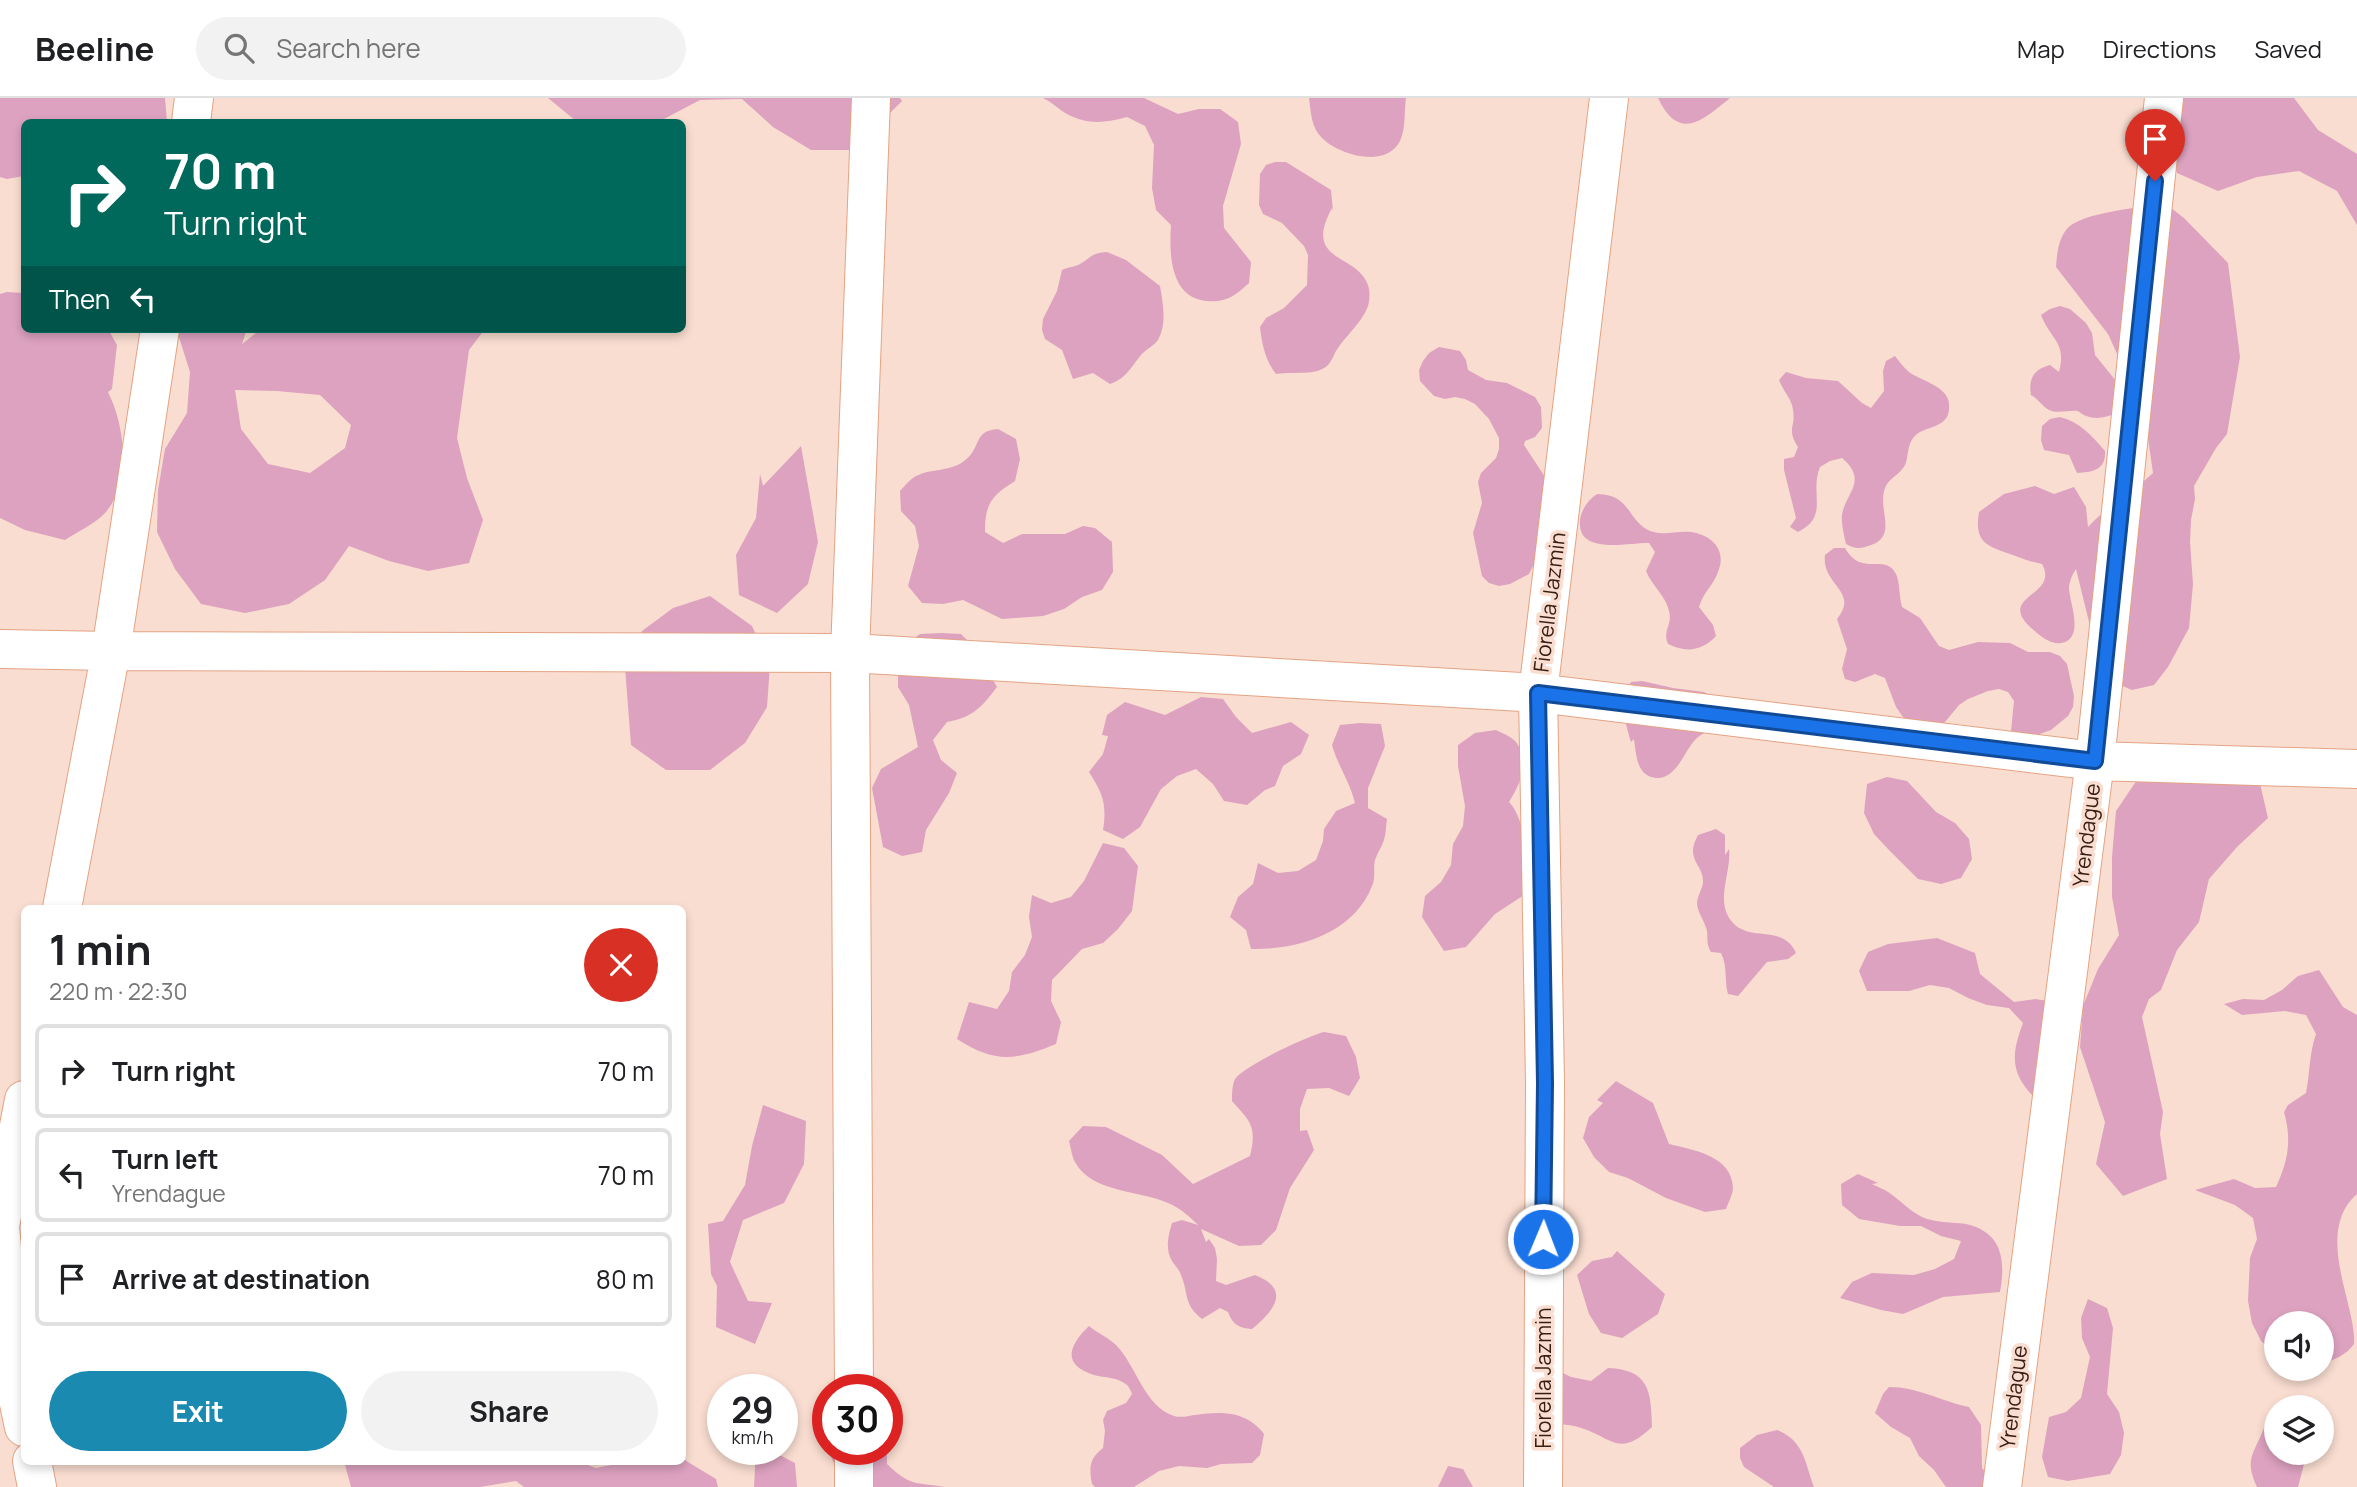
<!DOCTYPE html>
<html lang="en">
<head>
<meta charset="utf-8">
<style>
	:root { --surface:#fff; --page:#f2f2f2; --text:#202124; --muted:#757577; --line:#e0e0e0; --accent:#1a8ab0 }
	body { margin:0; font-family:Manrope,sans-serif; background:var(--page); color:var(--text); height:100vh; display:flex; flex-direction:column; font-size:26px; white-space:nowrap }
	* { box-sizing:border-box; margin:0 }
	p { font-size:23px; color:var(--muted) }
	.icon { flex:none; width:38px; height:38px; fill:none; stroke:currentColor; stroke-width:2; stroke-linecap:round; stroke-linejoin:round }
	.map { position:relative; flex:1; overflow:hidden }
	.panel { position:absolute; left:21px; top:807px; width:665px; height:560px; display:flex; flex-direction:column; background:var(--surface); border-radius:10px; box-shadow:0 4px 10px #0003 }
	.panel>* { flex:none }
	.hud { position:absolute; left:21px; top:21px; width:665px; height:214px; border-radius:10px; box-shadow:0 4px 10px #0003; background:#00695c; color:#fff; overflow:hidden }
	.buttons { position:absolute; left:2264px; top:1213px; display:grid; gap:14px }
	.buttons a { display:grid; place-items:center; width:70px; height:70px; border-radius:50%; background:var(--surface); box-shadow:0 4px 10px #0003; font-size:35px }
	.speed { position:absolute; left:707px; top:1276px; display:flex; gap:14px; font-size:35px; font-weight:700; text-align:center }
	.speed>* { display:grid; place-content:center; width:91px; height:91px; border-radius:50%; background:var(--surface); box-shadow:0 4px 10px #0003; line-height:1 }
	.speed small { font-size:18px; font-weight:400 }
	.speed .limit { border:10px solid #d22; background:#fff; color:#111 }
	.pin { position:absolute; display:grid; place-items:center; width:60px; height:60px; color:#fff; margin:-72px -30px; border-radius:50% 50% 50% 0; rotate:-45deg; box-shadow:0 0 7px #0007 }
	.pin .icon { rotate:45deg }
	.me { position:absolute; width:77px; margin:-38px; rotate:1deg; stroke-linejoin:round; filter:drop-shadow(0 0 5px #0008) }
	.turn { display:flex; align-items:center; gap:24px; height:147px; padding:0 28px; font-size:32px }
	.turn .icon { width:91px; height:91px; stroke-width:2.5 }
	.turn b { display:block; font-size:49px; line-height:60px }
	.then { display:flex; align-items:center; height:66px; padding:0 28px; background:#0003; gap:14px; font-size:26px }
	.round { display:grid; place-items:center; flex:none; width:74px; height:74px; border-radius:37px; background:var(--page) }
	.head { display:flex; align-items:center; justify-content:space-between; height:119px; padding:0 28px }
	h1 { font-size:42px; font-weight:700; line-height:52px }
	.button { display:flex; gap:14px; margin-top:auto; padding:14px 28px }
	.button a { flex:1; height:80px; border-radius:42px; background:var(--accent); color:#fff; font-size:28px; font-weight:700; line-height:80px; text-align:center }
	.button a+a { background:var(--page); color:var(--text) }
	ul { padding:0; list-style:none }
	li { display:flex; align-items:center; gap:21px; height:94px; margin:0 14px 10px; padding:0 14px; border:4px solid var(--line); border-radius:10px }
	li div { flex:1 }
	li b { display:block; font-size:26px }
	li em { font-style:normal }
	header { display:flex; align-items:center; gap:42px; box-sizing:border-box; height:98px; padding:0 35px; background:var(--surface); border-bottom:2px solid var(--line) }
	header strong { font-size:33px }
	nav { display:flex; gap:38px; margin-inline-start:auto; font-size:24px }
	.search { width:490px; height:63px; background:var(--page); display:flex; align-items:center; gap:18px; box-sizing:border-box; padding:0 24px; border-radius:38px; color:var(--muted); font-size:26px }
	.map>svg:first-child { display:block }
	.green { fill:#dda2c0; fill-rule:evenodd }
	.lines { fill:none; stroke-linecap:round; stroke-linejoin:round }
	.minor-casing { stroke:#e4a383; stroke-width:40 }
	.minor { stroke:#fff; stroke-width:38 }
	.route-casing { stroke:#114b97; stroke-width:18 }
	.route { stroke:#1a73e8; stroke-width:12 }
	.labels { text-anchor:middle; dominant-baseline:central; stroke-width:7; stroke-linejoin:round; paint-order:stroke }
	.street-label { font-size:21px; fill:#371e11; stroke:#f9ddd0 }
</style>
</head>
<body>
<header>
<strong>Beeline</strong>
<div class="search"><svg class="icon" aria-label="search" viewBox="0 0 24 24"><circle cx="10" cy="10" r="6"/><path d="M15 15l6 6"/></svg>Search here</div>
<nav><a>Map</a><a>Directions</a><a>Saved</a></nav>
</header>
<div class="map">
<svg width="2357" height="1389" viewBox="0 0 2357 1389">
	<rect width="100%" height="100%" fill="#f9ddd0"/>
	<path class="green" d="M0,0H165L167,24H24V78L7,81L0,79Z
		M548,0H900L902,3L853,52H811L773,29L742,1L700,2L662,22L650,24H582L576,23Z
		M1043,0H1144L1178,16L1199,11H1220L1238,24L1241,46L1223,108L1224,130L1251,164L1249,185C1235,198 1226,205 1206,203C1170,199 1169,156 1171,127L1156,112L1152,90L1154,47L1145,28L1127,19C1106,25 1087,27 1067,16C1058,11 1052,4 1043,0Z
		M1309,0H1406C1404,14 1406,30 1400,43C1386,71 1339,57 1322,40C1311,29 1311,15 1309,0Z
		M1658,0H1730C1702,23 1679,44 1658,0Z
		M2162,0H2294L2318,32L2357,56V127L2337,93L2299,73L2257,79L2218,93L2177,75L2165,36Z
		M1275,64H1286L1331,92L1333,113L1332,110C1302,165 1357,155 1368,187C1370,193 1370,201 1368,208C1362,225 1345,238 1336,253C1333,259 1330,267 1324,270C1311,278 1291,273 1276,276C1265,262 1262,246 1260,229L1266,220L1284,210L1307,187L1308,157L1304,148L1282,125L1263,116L1259,107L1260,76L1266,67Z
		M2166,106L2184,120L2228,165L2240,259L2227,336L2216,350L2194,388L2195,401L2191,422L2190,444L2193,486L2189,530L2168,569L2154,587L2132,592L2113,584L2090,528L2076,471C2072,477 2069,484 2069,491C2070,506 2085,541 2061,545C2053,547 2043,540 2037,535C1989,497 2061,500 2042,466C2031,464 2021,460 2010,456C1986,448 1974,444 1979,414L2004,396L2035,388L2054,396L2074,389L2086,409L2088,429C2107,408 2132,395 2153,375L2147,333L2134,293L2108,236L2056,169C2057,156 2058,143 2066,132C2079,114 2144,109 2166,106Z
		M1107,154L1126,162L1160,188C1163,205 1167,226 1158,242C1154,248 1146,251 1141,257C1131,269 1127,280 1110,286L1093,275L1073,281L1062,252L1045,241L1042,232L1043,221L1057,193L1062,172C1068,169 1075,169 1080,166C1092,159 1091,155 1107,154Z
		M7,194L24,195V231H108L117,247L112,291L108,294C125,327 133,389 102,418C92,427 77,434 65,442L25,432L0,420V196Z
		M2060,208L2070,211L2086,225L2092,235L2095,257L2116,283L2119,314C2105,320 2091,324 2078,313C2069,312 2057,316 2049,312C2043,309 2038,301 2031,297C2028,281 2034,271 2050,267L2059,274C2067,244 2050,241 2041,217L2050,211Z
		M179,231H247L242,246L261,231H485L469,252L457,340L467,380L483,422L469,465L428,473L389,463L349,448L325,482L289,506L245,515L201,506L175,471L157,434L158,392L165,351L187,315L190,274L178,236ZM235,292L277,293L320,297L351,327L345,350L310,375L268,366L241,331Z
		M1439,249L1460,253L1466,262L1468,272L1486,282L1507,285L1535,299L1541,309L1542,330L1535,339L1525,343L1524,347L1547,382L1544,446L1529,476L1510,486L1499,488L1489,485L1482,478L1473,435L1482,405L1478,384L1481,375L1496,360L1499,351V340L1489,321L1475,306L1465,301L1455,299L1445,301L1434,298L1420,283L1419,272L1423,263L1429,255Z
		M1895,258C1899,263 1904,270 1909,274C1921,283 1948,288 1949,306C1951,330 1929,327 1917,336C1906,345 1909,359 1905,367C1901,375 1892,379 1887,386C1874,407 1900,437 1871,447C1860,451 1855,451 1846,446C1844,437 1841,426 1842,417C1845,395 1869,383 1842,360L1830,363L1820,369C1809,396 1830,418 1798,434L1790,429L1796,420L1784,372V361L1794,359L1798,349C1786,330 1796,330 1793,312C1792,301 1783,293 1779,282L1786,274L1806,280L1838,283L1862,305L1871,310L1884,293L1883,273L1886,263Z
		M2060,319C2080,324 2092,338 2105,353C2106,372 2093,374 2077,375L2069,357L2044,352L2041,342L2042,328L2050,321Z
		M998,331L1016,341L1020,361L1015,383C991,398 985,406 985,434L1003,445L1022,436H1065L1083,428L1095,430L1112,444L1113,474L1102,492L1082,499L1064,511L1043,518L1002,521L963,502L943,506L922,505L908,488L919,448L915,428L901,413L900,393C905,388 910,381 916,378C932,370 950,374 964,363C982,350 972,333 998,331Z
		M801,348L818,444L808,486L777,515L739,497L736,457L756,420L760,376L763,388Z
		M1597,396C1631,397 1626,420 1648,432C1662,439 1677,432 1691,434C1711,437 1726,451 1719,471C1715,486 1703,494 1699,509L1713,527L1716,538C1702,553 1686,555 1668,546C1662,532 1673,527 1669,513C1666,498 1652,488 1646,473L1655,454L1649,445C1630,444 1577,458 1580,423C1581,412 1588,402 1597,396Z
		M1834,450H1845C1862,480 1885,454 1896,476C1900,484 1899,499 1902,509L1920,520L1939,548L1949,552L1978,544L2010,545L2028,554H2050L2060,558L2067,566L2074,598L2073,609L2068,618L2051,632L2031,639L2011,633L2014,603L2008,594L1999,591L1988,593L1968,601L1959,607L1945,624L1937,630L1908,626L1896,609L1885,580L1875,576L1855,584L1845,581L1842,571L1847,551L1837,521C1860,493 1821,487 1825,457Z
		M710,498L752,528L770,567L767,609L745,645L710,672H666L631,647L625,569L642,533L673,510Z
		M941,535L961,536L976,551L997,589C981,610 973,619 947,624L933,642L941,662L957,675L949,695L926,732L922,754L902,758L883,749L872,690L881,671L918,649L909,607L898,589V568L903,548L920,536Z
		M1642,583L1673,590L1704,594L1713,599V631C1706,634 1699,637 1694,643C1683,656 1674,686 1651,679C1636,674 1636,654 1634,641L1631,644C1625,624 1619,603 1631,584Z
		M1201,599L1223,601L1236,619L1252,635L1291,624L1309,637L1301,656L1283,668L1275,688L1265,692L1247,707L1224,703L1213,686L1196,671L1177,678L1161,691L1140,729L1123,741L1103,732C1107,706 1103,696 1089,674L1103,656L1108,638L1102,637L1107,617L1125,604L1165,617Z
		M1360,625L1381,626L1385,648L1368,690V710L1387,721C1386,728 1386,735 1384,742C1382,749 1377,755 1375,762C1373,770 1376,780 1372,788C1354,835 1298,852 1251,851L1246,832L1230,819L1238,799L1253,786L1258,765L1278,775L1298,773L1316,762L1323,743L1324,731L1336,713L1355,705C1350,684 1338,668 1332,647L1340,627Z
		M1496,632C1502,635 1512,639 1516,644C1531,664 1520,686 1509,704C1526,721 1529,770 1530,793L1495,816L1466,849L1444,853L1422,819L1425,798L1441,784L1451,767L1453,746L1463,728L1465,708L1458,668V647L1475,635Z
		M2258,677L2268,720L2237,749L2209,781L2199,824L2177,852L2161,892L2149,901L2142,919L2163,1014L2160,1036L2167,1081L2123,1098L2096,1066L2105,1024L2080,949L2083,908L2098,871L2119,837L2112,799V759L2116,713L2139,679Z
		M1887,679L1907,683L1936,714L1955,725L1969,741L1972,761L1961,780L1941,786L1918,781L1888,751L1874,736L1864,715L1867,686Z
		M1716,731L1725,737V757L1729,751C1732,775 1713,805 1734,826C1753,844 1783,826 1796,855L1788,861L1767,864L1738,898L1728,896C1724,882 1728,869 1721,855L1711,854C1706,845 1708,842 1707,833C1705,823 1698,816 1697,806C1697,798 1702,792 1703,785C1704,765 1684,763 1698,737Z
		M1103,745L1124,750L1138,768L1132,813L1118,831L1103,845L1082,851L1052,882L1051,903L1061,924L1056,946C1015,963 994,965 957,941L969,904L997,911L1009,893L1012,874L1025,857L1032,839L1029,819L1032,797L1051,805L1071,799L1084,783Z
		M1937,840L1975,855L1980,876L2014,904L2035,901L2055,904L2035,1000C2010,975 2011,957 2023,925L2009,910L1987,907L1968,900L1949,890L1930,887L1909,893H1867L1859,873L1868,854L1888,846Z
		M2319,872L2343,909L2357,917V1096C2313,1134 2357,1208 2354,1246C2347,1257 2333,1262 2322,1266V1225H2277V1257L2261,1243L2252,1225L2248,1203L2250,1160L2257,1141L2253,1120L2235,1107L2195,1092L2234,1081L2255,1090L2276,1089C2288,1063 2292,1043 2284,1014L2288,1007L2306,995C2310,975 2309,956 2316,936L2306,917L2285,913L2242,917L2224,906L2243,901L2264,902L2282,892L2298,878Z
		M1324,934L1346,938L1356,959L1360,980L1349,998L1329,990L1307,991L1300,1011V1033L1307,1032L1314,1052L1290,1090L1276,1132L1261,1147L1239,1148L1201,1131L1206,1144L1209,1141L1215,1150L1217,1161L1216,1183L1226,1187L1255,1177C1291,1191 1275,1212 1252,1231C1239,1230 1233,1227 1228,1214L1220,1210L1202,1221C1183,1206 1189,1196 1181,1177C1179,1171 1175,1168 1172,1163C1165,1151 1168,1138 1172,1125L1182,1122L1198,1127C1189,1118 1180,1110 1168,1105C1139,1092 1092,1095 1075,1064C1072,1059 1071,1050 1069,1043L1083,1028L1106,1029L1162,1057L1193,1086L1250,1058C1257,1029 1251,1024 1232,1003C1232,996 1232,987 1235,981C1245,967 1306,939 1324,934Z
		M1616,983L1653,1005L1669,1046C1694,1052 1732,1058 1733,1090C1733,1096 1728,1105 1726,1111L1705,1114L1666,1100L1628,1080L1609,1074L1594,1059L1583,1040L1589,1019L1603,1005L1597,1002Z
		M763,1007L806,1023L804,1066L784,1105L743,1122L730,1164L748,1203L772,1205L755,1246L716,1229L717,1188L711,1176L708,1126L723,1123L745,1087L752,1048Z
		M1858,1076L1878,1085L1872,1086C1878,1089 1886,1092 1891,1096C1902,1104 1910,1113 1922,1119C1935,1125 1952,1124 1966,1126C2002,1134 2006,1162 2000,1194L1943,1199L1903,1216L1881,1212L1840,1200L1852,1184L1872,1175L1914,1177L1935,1171L1954,1161L1961,1143L1941,1138L1921,1128H1900L1859,1121L1842,1107L1841,1086Z
		M1617,1153L1665,1196L1658,1216L1622,1240L1601,1235L1589,1216L1577,1177L1592,1163L1612,1159Z
		M2088,1201L2107,1210L2113,1230L2107,1296L2119,1314L2124,1335L2121,1357L2110,1376L2068,1383L2048,1379L2042,1359L2049,1319L2066,1314L2081,1300L2090,1259L2082,1240L2081,1220Z
		M1089,1228C1097,1235 1108,1239 1116,1247C1136,1267 1144,1308 1174,1318C1181,1320 1188,1318 1195,1317C1221,1313 1247,1313 1264,1336L1260,1357L1252,1365L1221,1366L1207,1370L1179,1368L1159,1373L1134,1389H1095L1092,1386C1089,1369 1089,1361 1103,1350L1105,1333L1103,1322L1107,1313L1126,1305L1132,1296C1131,1293 1129,1289 1127,1287C1118,1279 1105,1280 1094,1277C1061,1267 1069,1247 1089,1228Z
		M1553,1270L1571,1279L1591,1283L1608,1270C1649,1272 1651,1292 1652,1329C1618,1361 1613,1339 1578,1329C1568,1326 1555,1326 1545,1324Z
		M841,1278L863,1281L879,1291L828,1292V1351H887V1366C911,1389 915,1384 945,1389H846L827,1351L822,1332L825,1292Z
		M1889,1289C1918,1289 1940,1303 1969,1309L1981,1327L1982,1370L1999,1389H1946L1934,1372L1919,1358L1910,1340L1891,1329L1875,1315L1883,1296Z
		M2277,1311V1354L2307,1355L2298,1389H2257C2245,1363 2252,1358 2262,1335C2266,1325 2269,1318 2277,1311Z
		M1777,1332C1804,1342 1805,1365 1814,1389H1774L1744,1369L1740,1360V1350L1757,1337Z
		M756,1351H768L795,1365L797,1389H754Z
		M683,1361L716,1381L718,1389H524L516,1383L480,1389H351L344,1363H577L596,1370L631,1363H682Z
		M1448,1368L1463,1371L1473,1389H1438Z"/>
	<g class="lines">
		<defs>
			<path id="minor" d="M191,24L194,0
				M0,551L111,553L850,555L1538,595L2095,663L2357,671
				M62,810L111,553L160,231
				M24,1002L0,1128L13,1277L24,1329
				M854,1292L850,555L871,0
				M854,1351V1389
				M32,1363L37,1389
				M1543,1389L1545,985L1538,595L1609,0
				M2002,1389L2095,663L2164,0"/>
		</defs>
		<use href="#minor" class="minor-casing"/>
		<use href="#minor" class="minor"/>
	</g>
	<g class="lines">
		<defs>
			<path id="route" d="M1543,1141L1545,985L1538,595L2095,663L2155,83"/>
		</defs>
		<use href="#route" class="route-casing"/>
		<use href="#route" class="route"/>
	</g>
	<g class="labels">
		<g class="street-label">
			<text transform="translate(1549 504) rotate(-83)">Fiorella Jazmin</text>
			<text transform="translate(2086 737) rotate(-83)">Yrendague</text>
			<text transform="translate(1543 1280) rotate(-90)">Fiorella Jazmin</text>
			<text transform="translate(2013 1299) rotate(-83)">Yrendague</text>
		</g>
	</g>
</svg>
<div class="buttons">
<a><svg class="icon" aria-label="sound" viewBox="0 0 24 24"><path d="M4 9h4l5-4v14l-5-4H4zM17 9q2 3 0 6"/></svg></a>
<a><svg class="icon" aria-label="layers" viewBox="0 0 24 24"><path d="M12 4l9 5-9 5-9-5zM3 14l9 5 9-5"/></svg></a>
</div>
<div class="speed"><div>29<small>km/h</small></div><div class="limit">30</div></div>
<div class="pin" style="left:2155px;top:83px;background:#d93025"><svg class="icon" aria-label="arrive" viewBox="0 0 24 24"><path d="M6 21V4h12l-3 4 3 4H6"/></svg></div>
<svg class="me" style="left:1543px;top:1141px" viewBox="-20 -20 40 40"><circle r="17" fill="#1a73e8" stroke="#fff" stroke-width="3"/><path d="M0-11L8 9 0 5-8 9z" fill="#fff"/></svg>
<div class="hud">
<div class="turn"><svg class="icon" aria-label="right" viewBox="0 0 24 24"><path d="M7 20v-9h11M14 6l5 5-5 5"/></svg><div><b>70 m</b>Turn right</div></div>
<div class="then">Then<svg class="icon" aria-label="left" viewBox="0 0 24 24"><path d="M17 20v-9H6M10 6l-5 5 5 5"/></svg></div>
</div>
<section class="panel">
<div class="head"><div><h1>1 min</h1><p>220 m · 22:30</p></div><a class="round" style="background:#d93025;color:#fff"><svg class="icon" aria-label="close" viewBox="0 0 24 24"><path d="M6 6l12 12M18 6L6 18"/></svg></a></div>
<ul>
<li><svg class="icon" aria-label="right" viewBox="0 0 24 24"><path d="M7 20v-9h11M14 6l5 5-5 5"/></svg><div><b>Turn right</b></div><em>70 m</em></li>
<li><svg class="icon" aria-label="left" viewBox="0 0 24 24"><path d="M17 20v-9H6M10 6l-5 5 5 5"/></svg><div><b>Turn left</b><p>Yrendague</p></div><em>70 m</em></li>
<li><svg class="icon" aria-label="arrive" viewBox="0 0 24 24"><path d="M6 21V4h12l-3 4 3 4H6"/></svg><div><b>Arrive at destination</b></div><em>80 m</em></li>
</ul>
<div class="button"><a>Exit</a><a>Share</a></div>
</section>
</div>
</body>
</html>
